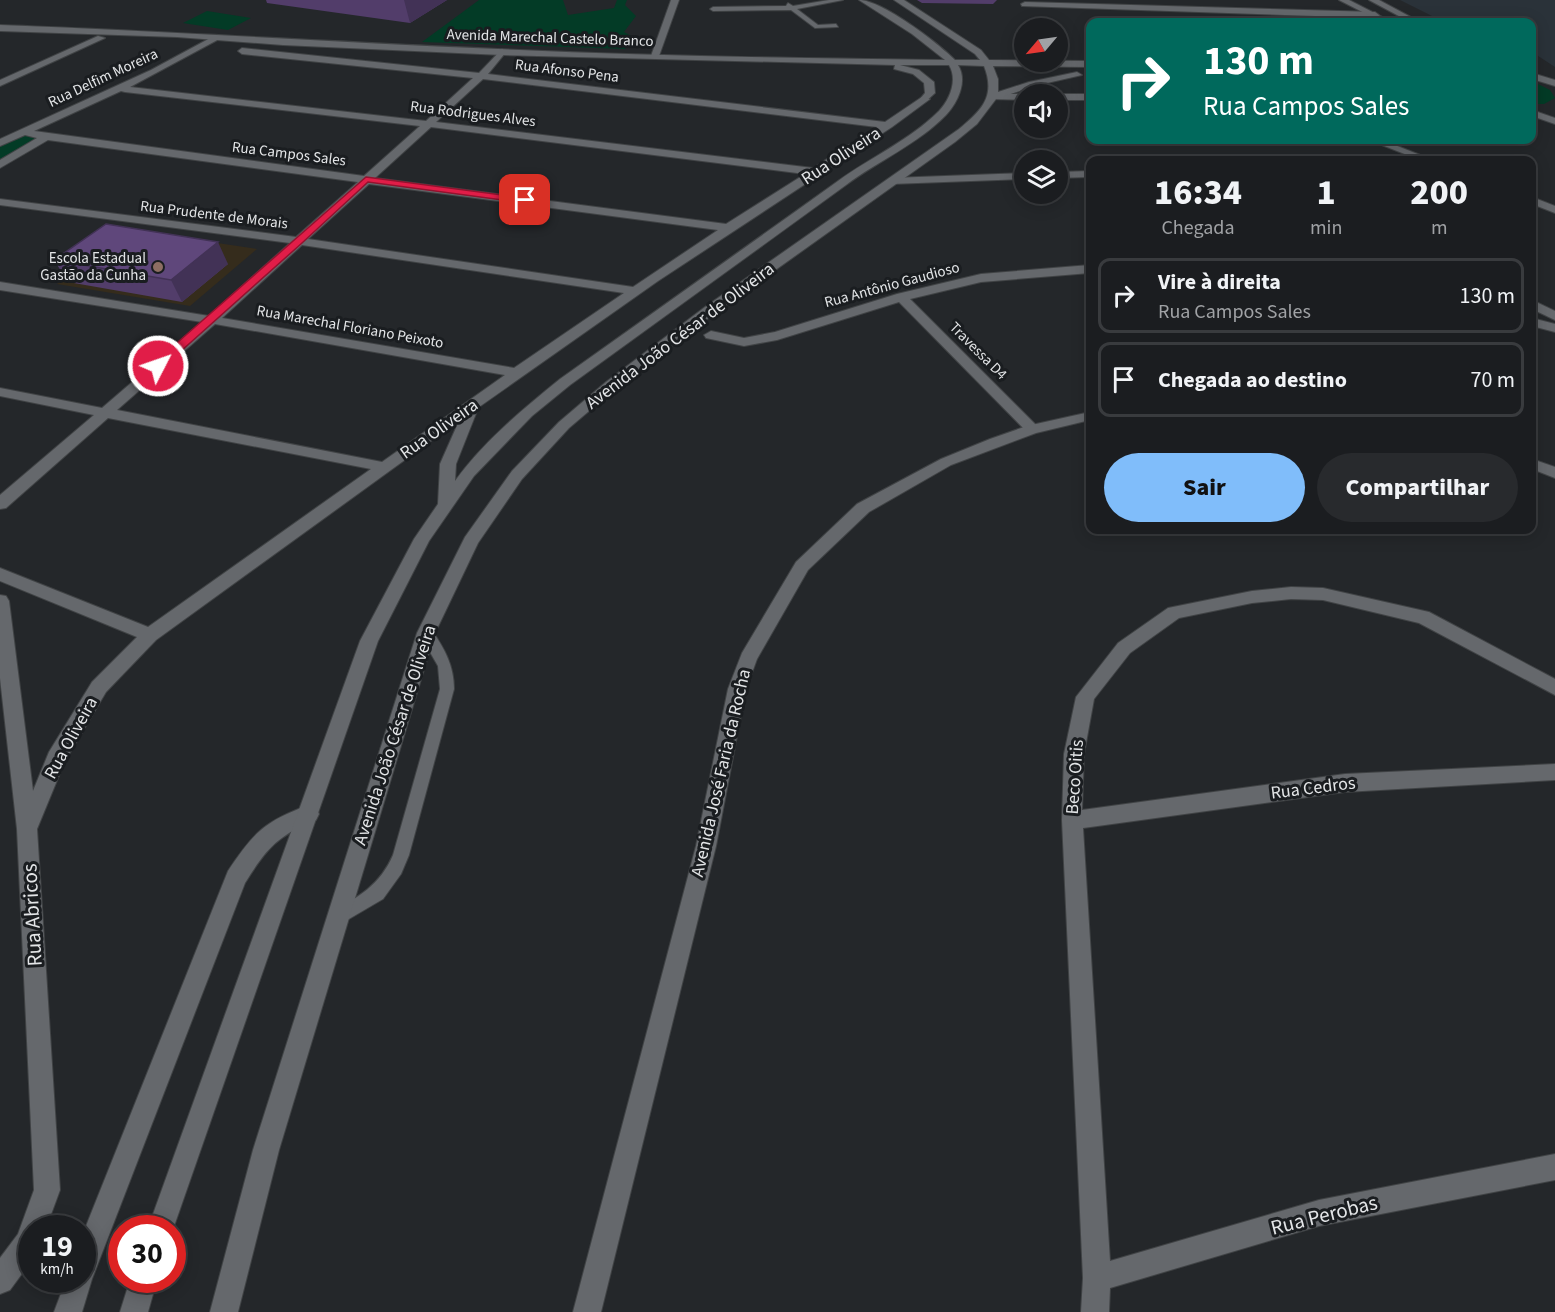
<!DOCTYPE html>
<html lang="pt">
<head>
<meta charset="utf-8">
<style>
	:root { --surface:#1b1d20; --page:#282a2d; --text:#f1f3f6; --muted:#a0a2a5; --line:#393b3e; --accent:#80bdfa }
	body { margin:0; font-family:"Source Sans 3",sans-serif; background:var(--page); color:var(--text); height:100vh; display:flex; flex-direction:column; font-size:22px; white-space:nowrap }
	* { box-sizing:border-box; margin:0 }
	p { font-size:20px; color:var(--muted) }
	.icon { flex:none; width:33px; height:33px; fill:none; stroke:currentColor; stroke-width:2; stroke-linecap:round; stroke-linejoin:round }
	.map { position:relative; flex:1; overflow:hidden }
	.panel { position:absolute; left:1086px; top:156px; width:450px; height:378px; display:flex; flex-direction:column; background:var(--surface); border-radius:12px; box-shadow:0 3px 15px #0003,0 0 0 2px var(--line) }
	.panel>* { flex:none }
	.hud { position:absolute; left:1086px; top:18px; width:450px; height:126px; border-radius:12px; box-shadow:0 3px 15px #0003,0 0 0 2px var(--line); background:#00695c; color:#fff; overflow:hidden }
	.needle { width:39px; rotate:241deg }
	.controls { position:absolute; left:1014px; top:18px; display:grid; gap:12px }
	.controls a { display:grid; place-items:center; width:54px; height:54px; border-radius:50%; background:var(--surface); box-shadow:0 3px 15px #0003,0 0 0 2px var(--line); font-size:30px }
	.speed { position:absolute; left:18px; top:1215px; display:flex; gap:12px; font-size:30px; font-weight:700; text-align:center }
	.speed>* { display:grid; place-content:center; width:78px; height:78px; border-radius:50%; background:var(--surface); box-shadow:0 3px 15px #0003,0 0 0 2px var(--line); line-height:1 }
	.speed small { font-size:15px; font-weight:400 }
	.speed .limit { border:9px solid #d22; background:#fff; color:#111 }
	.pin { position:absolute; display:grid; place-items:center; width:51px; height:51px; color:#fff; margin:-26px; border-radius:12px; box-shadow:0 3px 9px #0006 }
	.me { position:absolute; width:66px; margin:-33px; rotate:49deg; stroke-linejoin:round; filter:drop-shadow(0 0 4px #0008) }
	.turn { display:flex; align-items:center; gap:21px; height:126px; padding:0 18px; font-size:27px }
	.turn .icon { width:78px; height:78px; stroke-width:2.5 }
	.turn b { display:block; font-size:42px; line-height:51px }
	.eta { display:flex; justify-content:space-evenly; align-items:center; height:102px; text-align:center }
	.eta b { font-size:36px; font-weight:800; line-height:42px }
	.primary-button { display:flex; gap:12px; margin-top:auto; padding:12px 18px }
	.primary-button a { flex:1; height:69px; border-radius:36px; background:var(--accent); color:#111; font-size:24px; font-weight:800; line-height:69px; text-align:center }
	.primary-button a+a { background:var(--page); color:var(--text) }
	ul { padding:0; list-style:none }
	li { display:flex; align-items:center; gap:18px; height:75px; margin:0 12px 9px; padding:0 6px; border:3px solid var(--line); border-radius:12px }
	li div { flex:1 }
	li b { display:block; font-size:22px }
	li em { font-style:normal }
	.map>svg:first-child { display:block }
	.built { fill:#2a3239 }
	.education { fill:#352c1c }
	.green { fill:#033b26 }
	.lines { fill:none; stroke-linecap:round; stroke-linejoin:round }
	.lane-casing { stroke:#404345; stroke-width:2 }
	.street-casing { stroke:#404345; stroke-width:2 }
	.secondary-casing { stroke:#404345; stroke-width:2 }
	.lane { fill:#65686c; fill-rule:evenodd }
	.street { fill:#65686c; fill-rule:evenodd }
	.secondary { fill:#65686c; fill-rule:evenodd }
	.wall { fill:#523d6a }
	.shaded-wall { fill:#423256 }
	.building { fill:#5f477b; stroke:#423256; stroke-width:1.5 }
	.route { fill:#e11d48; stroke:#92132f; stroke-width:1.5 }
	.education-dot { fill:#8d6e63; stroke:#1a1d20; stroke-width:2 }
	.labels { text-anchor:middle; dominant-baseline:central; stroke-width:6; stroke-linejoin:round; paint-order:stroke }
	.far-street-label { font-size:15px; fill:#e3e5e7; stroke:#1a1d20 }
	.far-poi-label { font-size:15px; fill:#e3e5e7; stroke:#1a1d20; text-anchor:end }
	.street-label { font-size:18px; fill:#e3e5e7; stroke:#1a1d20 }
	.near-street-label { font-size:21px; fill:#e3e5e7; stroke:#1a1d20 }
</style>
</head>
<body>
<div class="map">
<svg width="1555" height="1312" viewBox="0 0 1555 1312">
	<rect width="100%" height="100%" fill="#24272a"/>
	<path class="built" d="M1400,0H1555V67L1532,52V22H1444Z"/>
	<path class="education" d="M130,230L257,249L190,306L57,284Z"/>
	<path class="green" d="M479,0H563L568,15L614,8L617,0H627L625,5L636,16L624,32L637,39L625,49L422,42Z
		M207,11L251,18L228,30L183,23Z
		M1532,81L1550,90L1555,98L1544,104H1532Z
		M23,132L44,138L0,165V144Z"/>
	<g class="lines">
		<defs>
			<path id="lane" d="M829,0H843L797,9L818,25L836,24L838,27L815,28L791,10L713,11L710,9L713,7L786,6L788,3L793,6Z
				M426,628L431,629C444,648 454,665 454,689L409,855L401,874L383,899L337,926L331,924L329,918L331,912C359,897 380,885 393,855L440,689L438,666L419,633Z"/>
			<path id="street" d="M671,0H679L659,56L652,58L651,56Z
				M1025,2L1375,12L1379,15L1375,18L1022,6L1021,4Z
				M98,36L105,38L0,86V80Z
				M214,36L221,38L130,87L426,121L473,78L242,54L238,51L242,48L479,73L502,49L506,52L488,74L885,122L922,97L930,99L892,127L658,281L442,433L156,640L106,692L65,761L37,829L60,1190L46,1228H32V1260L10,1290L0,1294V1258L18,1234L34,1190L17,829L0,678V595L6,596L9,601L33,791L49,752L92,682L137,637L0,581V568L148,627L371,469L108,418L6,508L0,509V495L94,415L0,396V388L102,408L202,322L0,290V282L209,316L290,243L0,205V199L296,237L358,182L48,140L0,168V160L37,138L25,135L0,146V139L151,70ZM483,79L877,127L813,168L436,122ZM121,91L125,92L420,126L364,176L34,131ZM431,127L805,174L726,224L375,178ZM369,184L718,230L633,287L308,239ZM302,245L624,293L514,368L222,318ZM215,324L505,375L382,462L117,410Z
				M993,94H1026L1024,100L990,99L988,97Z
				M1056,94H1090V100H1058Z
				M1369,140H1382L1433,160H1420Z
				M1090,171V177L1058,178V172Z
				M1024,173V179L891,184L886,181L891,178Z
				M1532,197L1555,206V213L1532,204Z
				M1090,265V273L981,282L910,299L1037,426L1039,429L1037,432H1027L899,302L777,340L744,346L706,338L704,335L711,331L744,338L775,332L897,294L981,274Z
				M1532,300L1555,311V320L1532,309Z
				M1532,318L1555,324V332L1532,326Z
				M1291,587L1323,588L1429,612L1555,679V695L1419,623L1323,600L1291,599L1252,603L1179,618L1130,653L1094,699L1084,754L1082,810L1345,774L1555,764V780L1345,792L1083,828L1110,1261L1319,1200L1555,1154V1180L1319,1226L1110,1288L1109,1312H1081L1083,1278L1062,820L1064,754L1076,697L1118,643L1168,608L1252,591Z
				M309,805L316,808L319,814L316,820C278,835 266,849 245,883L92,1279L82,1312H54L66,1280H82V1236L228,871C254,832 265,821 309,805Z"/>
			<path id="secondary" d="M859,0C882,0 938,43 955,60H980L975,54L894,0H904L981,50L989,60L1090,61V67L993,66L998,79V92L1029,82L1077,72L1082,75L1034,86L996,99L977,124L955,142L715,313L616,388L569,428L522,479L478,543L435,633L279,1150L238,1312H210L253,1150L417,633L465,537L512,471L559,422L606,382L705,307L959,129C982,110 996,96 984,66L958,65C968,81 958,102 946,115C918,144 878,161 846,185C754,252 662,318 570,385L532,416L474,476L429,541L378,641L172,1232V1228H148L360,641L414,539L438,504L440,464L467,403H477L479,406L456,464L455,481C483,442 523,409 560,379C653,313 746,247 838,181C871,157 910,140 939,111C950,99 958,80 949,65H900L919,70L934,82L935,93L925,102L920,99L925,93L924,83L913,74L894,69L895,65L502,55L283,45L177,37L0,31V25C166,31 332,42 498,49C647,56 796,58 945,60L912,34Z
				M1339,0H1349L1392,22H1382Z
				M1369,0H1379L1420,22H1410Z
				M1532,73L1555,80V86L1532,79Z
				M1532,110L1555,118V124L1532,116Z
				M1090,412V420L1036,433L951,465L869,512L808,570L757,659L746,689L716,846L601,1312H573L696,846L728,689L742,653L796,562L857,504L941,459L990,439L1027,426Z
				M1532,459L1555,467V478L1532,469Z
				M130,1280H157L148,1312H120Z"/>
		</defs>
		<use href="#lane" class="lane-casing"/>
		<use href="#street" class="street-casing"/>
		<use href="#secondary" class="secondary-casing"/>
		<use href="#lane" class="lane"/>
		<use href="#street" class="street"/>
		<use href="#secondary" class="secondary"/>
	</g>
	<path class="wall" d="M266,0H447L410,23L267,3Z
		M917,0H997L993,4L922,3Z
		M54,260L228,264L182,302L68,282Z"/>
	<path class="shaded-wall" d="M404,0H447L410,23Z
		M218,242L228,264L182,302L171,280Z"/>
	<path class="building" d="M106,224L218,242L171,280L54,260Z"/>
	<path class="route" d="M366,177L525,198L529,200L525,203L368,182L302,243L162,368H154V363Z"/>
	<circle class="education-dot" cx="158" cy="267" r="6"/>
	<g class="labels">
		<g class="far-street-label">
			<text transform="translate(550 38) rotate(2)">Avenida Marechal Castelo Branco</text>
			<text transform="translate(567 71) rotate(7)">Rua Afonso Pena</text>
			<text transform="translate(103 78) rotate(-25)">Rua Delfim Moreira</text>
			<text transform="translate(473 114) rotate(7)">Rua Rodrigues Alves</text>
			<text transform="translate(289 154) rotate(7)">Rua Campos Sales</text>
			<text transform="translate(214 215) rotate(7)">Rua Prudente de Morais</text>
			<text transform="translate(892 285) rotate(-15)">Rua Antônio Gaudioso</text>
			<text transform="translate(350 327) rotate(10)">Rua Marechal Floriano Peixoto</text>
			<text transform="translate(978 351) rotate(45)">Travessa D4</text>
		</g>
		<g class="far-poi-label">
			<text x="146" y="258">Escola Estadual<tspan x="146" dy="17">Gastão da Cunha</tspan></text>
		</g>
		<g class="street-label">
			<text transform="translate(841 156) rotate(-33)">Rua Oliveira</text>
			<text transform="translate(680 336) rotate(-37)">Avenida João César de Oliveira</text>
			<text transform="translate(439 429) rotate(-35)">Rua Oliveira</text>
			<text transform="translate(395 735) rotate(-72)">Avenida João César de Oliveira</text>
			<text transform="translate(71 738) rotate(-61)">Rua Oliveira</text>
			<text transform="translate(721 773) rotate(-77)">Avenida José Faria da Rocha</text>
			<text transform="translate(1075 777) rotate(-86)">Beco Oitis</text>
			<text transform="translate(1313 788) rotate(-7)">Rua Cedros</text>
		</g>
		<g class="near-street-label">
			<text transform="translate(32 915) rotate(-93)">Rua Abricos</text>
			<text transform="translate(1324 1215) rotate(-14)">Rua Perobas</text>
		</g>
	</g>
</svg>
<div class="controls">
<a><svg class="needle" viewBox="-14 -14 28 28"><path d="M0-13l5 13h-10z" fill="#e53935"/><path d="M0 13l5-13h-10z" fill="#a0a2a5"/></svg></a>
<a><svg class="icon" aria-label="sound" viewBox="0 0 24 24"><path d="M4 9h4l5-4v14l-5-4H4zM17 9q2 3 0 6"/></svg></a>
<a><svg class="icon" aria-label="layers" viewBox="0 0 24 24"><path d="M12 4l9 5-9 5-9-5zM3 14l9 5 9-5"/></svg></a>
</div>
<div class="speed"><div>19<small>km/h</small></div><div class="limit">30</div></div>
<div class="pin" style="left:525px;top:200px;background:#d93025"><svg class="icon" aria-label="arrive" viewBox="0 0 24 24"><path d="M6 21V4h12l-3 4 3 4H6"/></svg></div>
<svg class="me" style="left:158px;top:366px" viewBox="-20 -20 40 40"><circle r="17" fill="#e11d48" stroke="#fff" stroke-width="3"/><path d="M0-11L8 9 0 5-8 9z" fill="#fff"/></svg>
<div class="hud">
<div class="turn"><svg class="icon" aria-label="right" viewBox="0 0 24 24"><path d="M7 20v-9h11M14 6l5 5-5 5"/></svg><div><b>130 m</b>Rua Campos Sales</div></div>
</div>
<section class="panel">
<div class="eta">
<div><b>16:34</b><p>Chegada</p></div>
<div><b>1</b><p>min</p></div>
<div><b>200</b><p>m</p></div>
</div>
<ul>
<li><svg class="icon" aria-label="right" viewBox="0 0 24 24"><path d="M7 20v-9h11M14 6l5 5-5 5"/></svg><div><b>Vire à direita</b><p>Rua Campos Sales</p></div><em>130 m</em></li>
<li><svg class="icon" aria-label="arrive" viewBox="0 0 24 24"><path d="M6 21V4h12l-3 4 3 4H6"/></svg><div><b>Chegada ao destino</b></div><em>70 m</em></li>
</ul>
<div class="primary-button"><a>Sair</a><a>Compartilhar</a></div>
</section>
</div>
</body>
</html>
